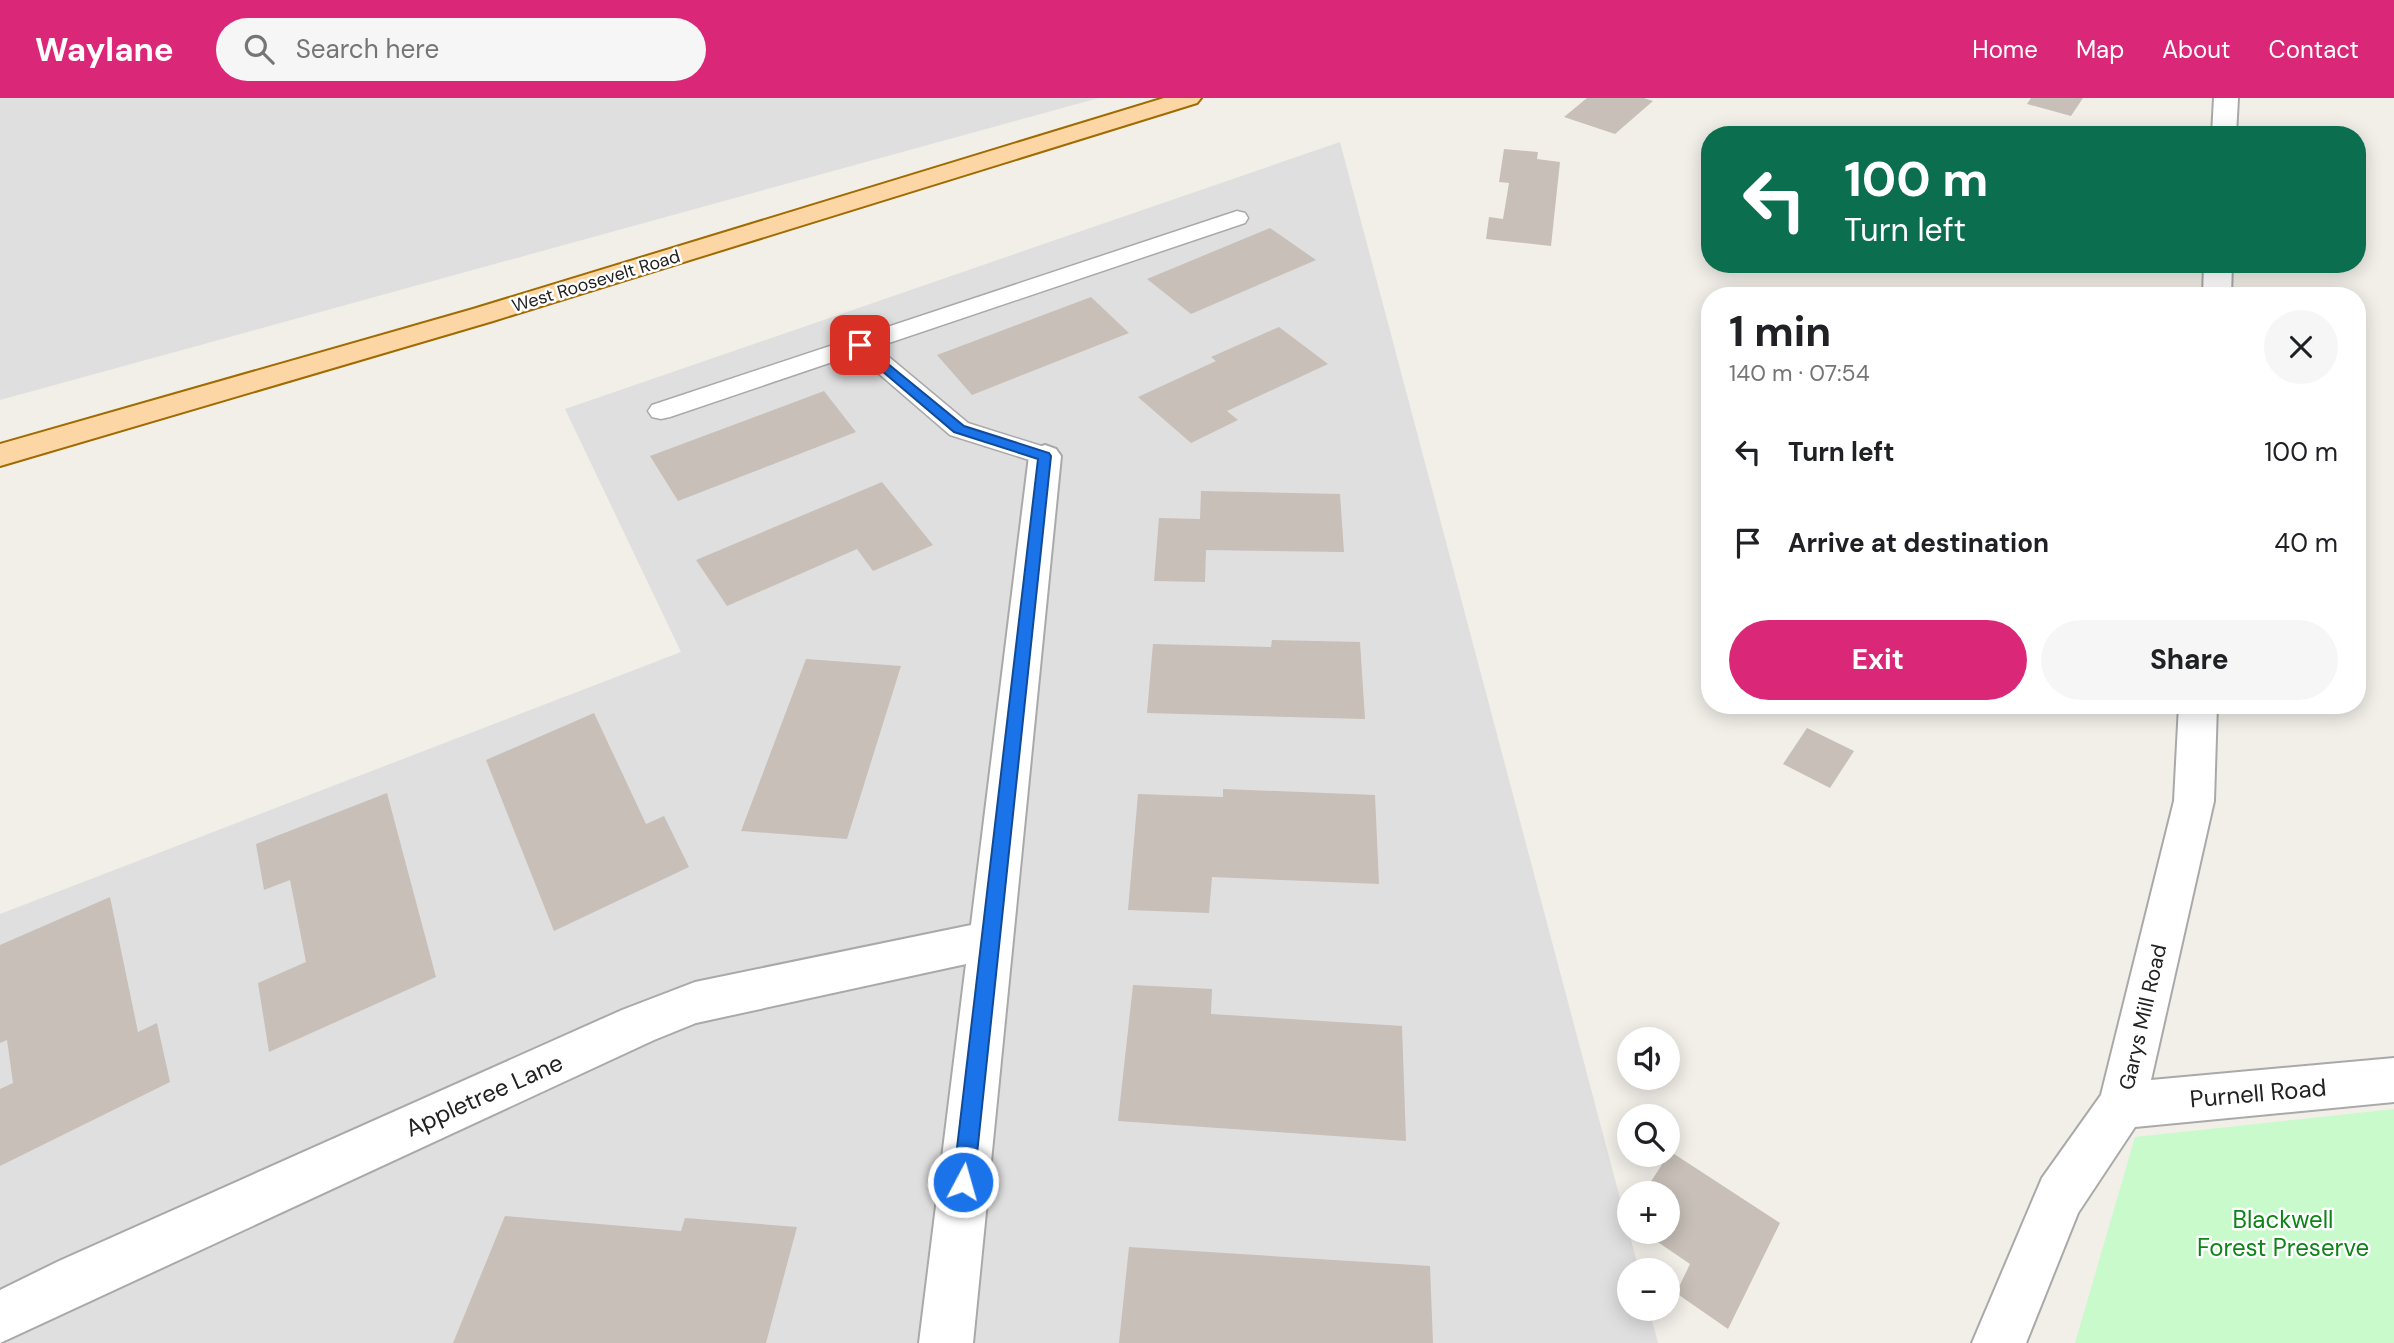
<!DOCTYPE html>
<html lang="en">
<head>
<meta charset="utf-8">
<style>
	:root { --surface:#fff; --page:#f6f6f6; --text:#202124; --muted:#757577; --accent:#db2777 }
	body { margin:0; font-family:"DM Sans",sans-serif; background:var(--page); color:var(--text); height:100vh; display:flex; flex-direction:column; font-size:26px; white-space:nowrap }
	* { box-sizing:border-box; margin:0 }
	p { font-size:23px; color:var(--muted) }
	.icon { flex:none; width:38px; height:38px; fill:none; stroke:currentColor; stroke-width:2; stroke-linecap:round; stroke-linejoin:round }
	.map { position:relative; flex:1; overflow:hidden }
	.sheet { position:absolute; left:1701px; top:189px; width:665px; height:427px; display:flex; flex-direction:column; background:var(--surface); border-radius:28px; box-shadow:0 4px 18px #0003 }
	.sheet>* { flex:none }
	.guide { position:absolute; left:1701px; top:28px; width:665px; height:147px; border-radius:28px; box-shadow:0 4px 18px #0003; background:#0b6e4f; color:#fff; overflow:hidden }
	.buttons { position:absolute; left:1617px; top:929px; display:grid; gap:14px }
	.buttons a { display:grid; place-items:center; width:63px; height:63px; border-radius:50%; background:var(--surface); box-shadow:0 4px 18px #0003; font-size:35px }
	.pin { position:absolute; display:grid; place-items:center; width:60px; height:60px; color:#fff; margin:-30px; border-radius:14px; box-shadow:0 4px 10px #0006 }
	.me { position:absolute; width:77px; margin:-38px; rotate:6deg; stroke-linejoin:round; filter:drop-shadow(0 0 5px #0008) }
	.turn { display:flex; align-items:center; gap:24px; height:147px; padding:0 28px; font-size:32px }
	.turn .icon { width:91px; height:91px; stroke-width:2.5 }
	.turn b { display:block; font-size:49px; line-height:60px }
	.round { display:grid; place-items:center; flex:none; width:74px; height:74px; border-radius:37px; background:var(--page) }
	.summary { display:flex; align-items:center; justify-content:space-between; height:119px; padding:0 28px }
	h1 { font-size:42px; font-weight:700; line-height:52px }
	.action { display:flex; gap:14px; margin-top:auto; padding:14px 28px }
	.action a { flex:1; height:80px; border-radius:42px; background:var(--accent); color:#fff; font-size:28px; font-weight:700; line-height:80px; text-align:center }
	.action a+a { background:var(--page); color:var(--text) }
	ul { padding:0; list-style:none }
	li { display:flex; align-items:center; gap:21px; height:91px; padding:0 28px }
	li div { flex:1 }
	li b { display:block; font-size:26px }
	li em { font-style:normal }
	header { display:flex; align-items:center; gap:42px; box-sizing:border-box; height:98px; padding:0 35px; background:var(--accent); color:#fff }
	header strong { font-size:33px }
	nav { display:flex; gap:38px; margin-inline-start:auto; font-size:24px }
	.search { width:490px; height:63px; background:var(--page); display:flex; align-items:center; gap:18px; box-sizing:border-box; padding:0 24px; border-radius:38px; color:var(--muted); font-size:26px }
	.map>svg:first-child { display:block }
	.residential { fill:#e0dfdf }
	.park { fill:#c8facc }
	.building { fill:#c7bfb8 }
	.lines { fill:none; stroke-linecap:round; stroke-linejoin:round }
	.service-casing { stroke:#a9a9a9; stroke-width:3 }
	.minor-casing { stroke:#a9a9a9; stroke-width:4 }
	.primary-casing { stroke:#a06b00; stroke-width:4 }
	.service { fill:#fff; fill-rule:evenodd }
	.minor { fill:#fff; fill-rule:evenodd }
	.primary { fill:#fcd6a4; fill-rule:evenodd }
	.route { fill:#1a73e8; stroke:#114b97; stroke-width:2 }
	.labels { text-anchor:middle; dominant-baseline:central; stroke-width:5; stroke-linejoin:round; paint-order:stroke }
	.far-street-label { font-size:18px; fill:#222; stroke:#fff }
	.street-label { font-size:21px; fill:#222; stroke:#fff }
	.near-street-label { font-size:24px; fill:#222; stroke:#fff }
	.near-park-label { font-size:24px; fill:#0c8416; stroke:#fff }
</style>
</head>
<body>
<header>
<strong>Waylane</strong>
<div class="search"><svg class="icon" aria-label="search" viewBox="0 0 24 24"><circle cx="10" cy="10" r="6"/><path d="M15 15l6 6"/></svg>Search here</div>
<nav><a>Home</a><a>Map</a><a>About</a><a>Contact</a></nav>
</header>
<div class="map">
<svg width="2394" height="1245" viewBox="0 0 2394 1245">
	<rect width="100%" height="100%" fill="#f2efe9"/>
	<path class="residential" d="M0,0H1099L0,302Z
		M1340,44L1639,1172H1629V1211H1649L1658,1245H0V816L681,554L565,311Z"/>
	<path class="park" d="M2394,1011V1245H2075L2135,1039Z"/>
	<path class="building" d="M1587,0H1644L1653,3L1615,36L1564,19Z
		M2031,0H2083L2071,18L2027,6Z
		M1504,51L1538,54L1537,61L1560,64L1551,148L1486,141L1489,119L1503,121L1509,85L1499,84Z
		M1270,130L1316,162L1191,216L1147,181Z
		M1091,199L1129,235L972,297L937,257Z
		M1279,229L1328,266L1227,313L1238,322L1191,345L1138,299L1216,263L1211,259Z
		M824,293L856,334L678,403L650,358Z
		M882,384L933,447L873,473L857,451L727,508L696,462Z
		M1201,393L1340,396L1344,454L1206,452L1205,484L1154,483L1159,420L1200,421Z
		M1272,542L1360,544L1365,621L1147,615L1153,546L1271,549Z
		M806,561L901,568L847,741L741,733Z
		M594,615L646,726L664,718L689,769L554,833L486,662Z
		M1807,630L1854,653L1830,690L1783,666Z
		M1223,691L1375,697L1379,786L1212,779L1209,815L1128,812L1138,696L1223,699Z
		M387,695L436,879L269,954L258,885L306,864L290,782L264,792L256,746Z
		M110,799L138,934L157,925L170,984L0,1068V991L13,985L7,942L0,945V847Z
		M1133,887L1212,891L1211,916L1402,928L1406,1043L1118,1023Z
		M1668,1052L1780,1125L1728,1231L1676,1195L1690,1166L1643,1134H1668V1096H1643L1668,1057Z
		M505,1118L681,1133L685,1120L797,1129L766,1245H453Z
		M1129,1149L1430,1168L1433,1245H1119Z"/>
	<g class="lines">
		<defs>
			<path id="service" d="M1237,113L1245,115L1248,120L1245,125L877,249L968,325L1054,352L1058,358L1054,364L1045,367L950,337L856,256L670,319L661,321L652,319L648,313L652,307Z"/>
			<path id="minor" d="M2214,0H2238L2236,37H2212Z
				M2204,166H2232L2231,198H2203Z
				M1045,347L1056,351L1061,358L973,1245H919L966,866L696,925L654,942L0,1245V1192L59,1163L622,912L695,884L971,827L1029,358L1034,351Z
				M2179,607H2217L2214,703L2151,982L2394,960V1004L2135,1029L2078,1115L2026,1245H1972L2042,1080L2101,997L2174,703Z"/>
			<path id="primary" d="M1164,0H1201L1197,5L493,223L0,368V346L473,211Z"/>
		</defs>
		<use href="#service" class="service-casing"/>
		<use href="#minor" class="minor-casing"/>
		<use href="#primary" class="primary-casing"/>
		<use href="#service" class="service"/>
		<use href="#minor" class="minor"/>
		<use href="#primary" class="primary"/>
	</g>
	<path class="route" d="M860,243L964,328L1049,355L1051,358L974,1084L971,1091L963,1094L956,1091L953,1084L1038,361L954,334L855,250V244Z"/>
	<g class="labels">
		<g class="far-street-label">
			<text transform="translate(596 183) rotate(-17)">West Roosevelt Road</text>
		</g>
		<g class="street-label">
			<text transform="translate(2143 919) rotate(-77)">Garys Mill Road</text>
		</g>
		<g class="near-street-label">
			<text transform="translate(2258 995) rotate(-5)">Purnell Road</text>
			<text transform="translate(484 997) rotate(-24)">Appletree Lane</text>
		</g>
		<g class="near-park-label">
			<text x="2283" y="1121">Blackwell<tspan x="2283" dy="28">Forest Preserve</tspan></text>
		</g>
	</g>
</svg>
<div class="buttons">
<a><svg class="icon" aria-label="sound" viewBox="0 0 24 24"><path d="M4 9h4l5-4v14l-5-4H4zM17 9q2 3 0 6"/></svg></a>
<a><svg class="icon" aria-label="search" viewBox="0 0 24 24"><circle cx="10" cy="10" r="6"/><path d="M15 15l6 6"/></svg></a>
<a>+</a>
<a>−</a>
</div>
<div class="pin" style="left:860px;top:247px;background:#d93025"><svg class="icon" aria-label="arrive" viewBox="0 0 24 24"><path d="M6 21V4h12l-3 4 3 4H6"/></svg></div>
<svg class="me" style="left:963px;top:1084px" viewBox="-20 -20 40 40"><circle r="17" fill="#1a73e8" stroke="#fff" stroke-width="3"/><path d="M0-11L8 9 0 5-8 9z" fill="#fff"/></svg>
<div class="guide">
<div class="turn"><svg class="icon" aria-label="left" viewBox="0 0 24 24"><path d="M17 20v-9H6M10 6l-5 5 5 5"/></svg><div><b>100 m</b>Turn left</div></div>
</div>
<section class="sheet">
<div class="summary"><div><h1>1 min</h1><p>140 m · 07:54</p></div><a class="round"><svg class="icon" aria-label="close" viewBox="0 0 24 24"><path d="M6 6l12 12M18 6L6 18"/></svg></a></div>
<ul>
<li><svg class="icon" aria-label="left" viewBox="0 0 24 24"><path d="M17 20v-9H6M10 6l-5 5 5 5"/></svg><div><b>Turn left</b></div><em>100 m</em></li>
<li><svg class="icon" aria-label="arrive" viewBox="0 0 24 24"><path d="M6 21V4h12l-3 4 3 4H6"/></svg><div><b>Arrive at destination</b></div><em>40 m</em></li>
</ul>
<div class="action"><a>Exit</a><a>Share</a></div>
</section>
</div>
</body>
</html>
